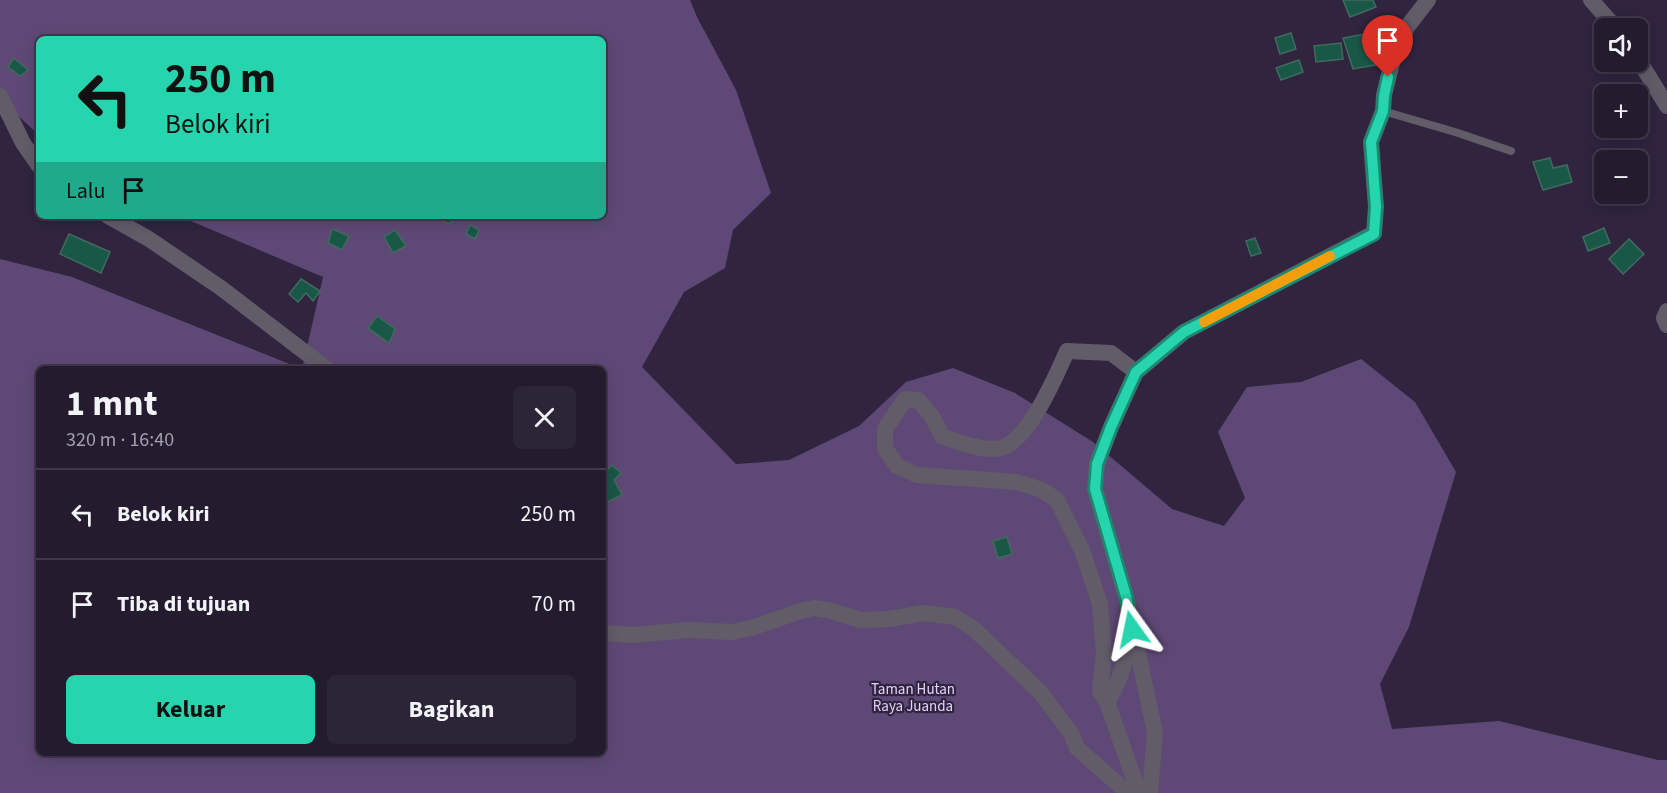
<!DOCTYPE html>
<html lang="id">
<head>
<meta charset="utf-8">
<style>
	:root { --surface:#241b2f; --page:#2c2437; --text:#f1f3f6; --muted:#a3a1aa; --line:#41394b; --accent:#26d5ae }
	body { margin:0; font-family:"Source Sans 3",sans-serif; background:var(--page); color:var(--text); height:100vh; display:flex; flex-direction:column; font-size:22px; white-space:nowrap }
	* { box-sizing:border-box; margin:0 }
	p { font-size:20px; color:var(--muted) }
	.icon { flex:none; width:33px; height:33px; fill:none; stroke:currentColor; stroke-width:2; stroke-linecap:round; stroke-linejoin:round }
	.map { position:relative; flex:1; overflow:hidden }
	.panel { position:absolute; left:36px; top:366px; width:570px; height:390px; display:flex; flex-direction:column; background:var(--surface); border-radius:9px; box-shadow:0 3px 15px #0003,0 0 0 2px var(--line) }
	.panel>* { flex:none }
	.top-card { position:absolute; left:36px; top:36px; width:570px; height:183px; border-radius:9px; box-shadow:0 3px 15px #0003,0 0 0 2px var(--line); background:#26d5ae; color:#111; overflow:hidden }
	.tools { position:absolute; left:1594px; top:18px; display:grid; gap:12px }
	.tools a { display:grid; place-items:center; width:54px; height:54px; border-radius:9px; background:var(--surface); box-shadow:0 3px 15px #0003,0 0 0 2px var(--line); font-size:30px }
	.pin { position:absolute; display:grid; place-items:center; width:51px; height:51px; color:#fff; margin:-62px -26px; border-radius:50% 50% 50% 0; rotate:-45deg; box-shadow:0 0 6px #0007 }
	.pin .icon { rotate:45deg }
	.me { position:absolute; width:66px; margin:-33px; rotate:348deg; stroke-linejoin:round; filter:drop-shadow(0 0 4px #0008) }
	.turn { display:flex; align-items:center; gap:21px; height:126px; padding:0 30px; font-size:27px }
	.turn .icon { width:78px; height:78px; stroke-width:2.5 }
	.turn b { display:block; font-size:42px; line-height:51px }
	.then { display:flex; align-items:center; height:57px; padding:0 30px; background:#0003; gap:12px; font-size:22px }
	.round { display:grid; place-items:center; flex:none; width:63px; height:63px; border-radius:9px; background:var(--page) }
	.summary { display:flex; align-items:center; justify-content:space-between; height:102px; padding:0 30px }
	h1 { font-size:36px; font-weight:700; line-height:45px }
	.primary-button { display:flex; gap:12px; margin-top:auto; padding:12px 30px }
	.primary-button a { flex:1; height:69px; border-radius:9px; background:var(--accent); color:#111; font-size:24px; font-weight:700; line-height:69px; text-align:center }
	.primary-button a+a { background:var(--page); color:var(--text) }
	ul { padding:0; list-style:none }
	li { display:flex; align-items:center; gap:18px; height:90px; padding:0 30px; border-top:2px solid var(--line) }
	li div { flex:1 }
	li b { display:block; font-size:22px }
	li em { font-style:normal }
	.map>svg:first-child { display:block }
	.green { fill:#5e4976; fill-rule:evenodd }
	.building { fill:#195747; stroke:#426a5e; stroke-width:1.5 }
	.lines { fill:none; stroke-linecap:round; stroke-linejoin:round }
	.service { stroke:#625c69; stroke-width:8 }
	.minor { stroke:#625c69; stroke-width:16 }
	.route-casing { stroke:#198a71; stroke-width:15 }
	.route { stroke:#26d5ae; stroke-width:10 }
	.slow { stroke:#f59e0b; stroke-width:10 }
	.labels { text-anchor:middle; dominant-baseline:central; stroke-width:4.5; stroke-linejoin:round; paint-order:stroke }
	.park-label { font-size:15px; fill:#e2d1f9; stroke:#30243f }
</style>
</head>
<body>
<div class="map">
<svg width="1667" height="793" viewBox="0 0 1667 793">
	<rect width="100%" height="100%" fill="#30243f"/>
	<path class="green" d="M0,0H690L697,17L736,90L771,193L733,230L725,268L684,292L642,367L736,464L789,460L859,426L906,382L953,368L1015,393L1093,442L1172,509L1224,526L1245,498L1218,432L1247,387L1301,382L1361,359L1415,402L1456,472L1409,627L1380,684L1392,729L1499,721L1658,760H1667V793H0V259L72,277L302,369L323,277L179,216H603V39H39V135L0,99ZM39,369H603V753H39Z"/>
	<path class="building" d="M1343,0H1373L1376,7L1350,17Z
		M1291,33L1296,49L1280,54L1275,38Z
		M1370,33L1376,65L1353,69L1343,38Z
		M1341,43L1343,59L1316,62L1314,46Z
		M14,58L28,70L20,76L8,67Z
		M1299,60L1303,72L1281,80L1276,68Z
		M1550,158L1553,168L1567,165L1572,182L1543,190L1533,162Z
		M438,216H454L450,224L437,219Z
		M470,225L479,230L475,239L466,234Z
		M1604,228L1610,243L1588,251L1583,237Z
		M332,229L349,236L342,250L328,243Z
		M395,230L406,246L393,253L384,237Z
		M69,234L110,252L101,273L60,254Z
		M1255,238L1261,253L1251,256L1246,241Z
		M1629,239L1644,254L1623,274L1609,259Z
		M301,279L320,291L313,301L306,293L298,302L289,294Z
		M377,316L395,329L389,343L368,328Z
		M603,464L607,470L612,465L621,473L614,480L622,495L603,504Z
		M1007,537L1012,554L998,558L993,541Z"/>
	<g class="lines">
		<path class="service" d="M1383,111L1455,132L1511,151"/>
		<path class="minor" d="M1591,0L1616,28
			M1638,59L1667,106
			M0,96L23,143L39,166
			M108,216L149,239L221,288L327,369
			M1667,311L1664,318L1667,325
			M1127,630C1125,661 1124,675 1107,702L1139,793
			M603,633L632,635L688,630L732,632L751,628L801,611L814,608L828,610L861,620L889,619L924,613L955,617L974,629L1041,693L1071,733L1077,748L1128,793
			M1107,702L1100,691L1104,653L1100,604L1082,550L1057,500L1042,490L1017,482L917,475L897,466L885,448V429L905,399L918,400L931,415L942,436C959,442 977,450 996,449C1026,448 1056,376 1067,351L1111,353L1136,372
			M1150,793L1155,733L1126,596L1095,489L1097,464L1111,427L1136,372L1184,332L1374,233L1376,207L1371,142L1383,111L1384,95L1393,59L1407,27L1428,0"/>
	</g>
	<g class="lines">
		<defs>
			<path id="route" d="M1132,629L1126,596L1095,489L1097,464L1111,427L1136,372L1184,332L1374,234L1376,207L1371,142L1383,111L1384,96L1388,77"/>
		</defs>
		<use href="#route" class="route-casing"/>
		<use href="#route" class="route"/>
		<path class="slow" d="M1204,322L1330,256"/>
	</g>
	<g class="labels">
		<g class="park-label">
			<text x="913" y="689">Taman Hutan<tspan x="913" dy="17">Raya Juanda</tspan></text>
		</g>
	</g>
</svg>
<div class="tools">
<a><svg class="icon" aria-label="sound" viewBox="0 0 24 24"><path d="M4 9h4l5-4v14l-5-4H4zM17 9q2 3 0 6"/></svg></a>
<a>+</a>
<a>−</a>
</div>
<div class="pin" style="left:1388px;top:77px;background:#d93025"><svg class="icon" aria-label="arrive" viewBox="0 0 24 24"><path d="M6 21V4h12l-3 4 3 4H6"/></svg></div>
<svg class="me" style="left:1132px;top:629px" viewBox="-20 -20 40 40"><path d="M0-17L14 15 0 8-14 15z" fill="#26d5ae" stroke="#fff" stroke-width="4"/></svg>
<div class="top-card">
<div class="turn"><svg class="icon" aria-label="left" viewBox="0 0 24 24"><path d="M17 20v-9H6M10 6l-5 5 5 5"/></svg><div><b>250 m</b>Belok kiri</div></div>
<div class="then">Lalu<svg class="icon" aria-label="arrive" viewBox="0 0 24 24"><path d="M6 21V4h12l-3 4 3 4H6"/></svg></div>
</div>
<section class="panel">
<div class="summary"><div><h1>1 mnt</h1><p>320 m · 16:40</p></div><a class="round"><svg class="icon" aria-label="close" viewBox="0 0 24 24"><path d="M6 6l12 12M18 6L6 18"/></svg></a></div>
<ul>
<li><svg class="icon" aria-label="left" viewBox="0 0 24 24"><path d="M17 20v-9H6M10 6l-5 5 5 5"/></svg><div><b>Belok kiri</b></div><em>250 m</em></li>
<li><svg class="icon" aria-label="arrive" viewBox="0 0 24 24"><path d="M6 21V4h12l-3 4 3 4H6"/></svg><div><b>Tiba di tujuan</b></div><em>70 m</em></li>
</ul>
<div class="primary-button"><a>Keluar</a><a>Bagikan</a></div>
</section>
</div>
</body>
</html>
